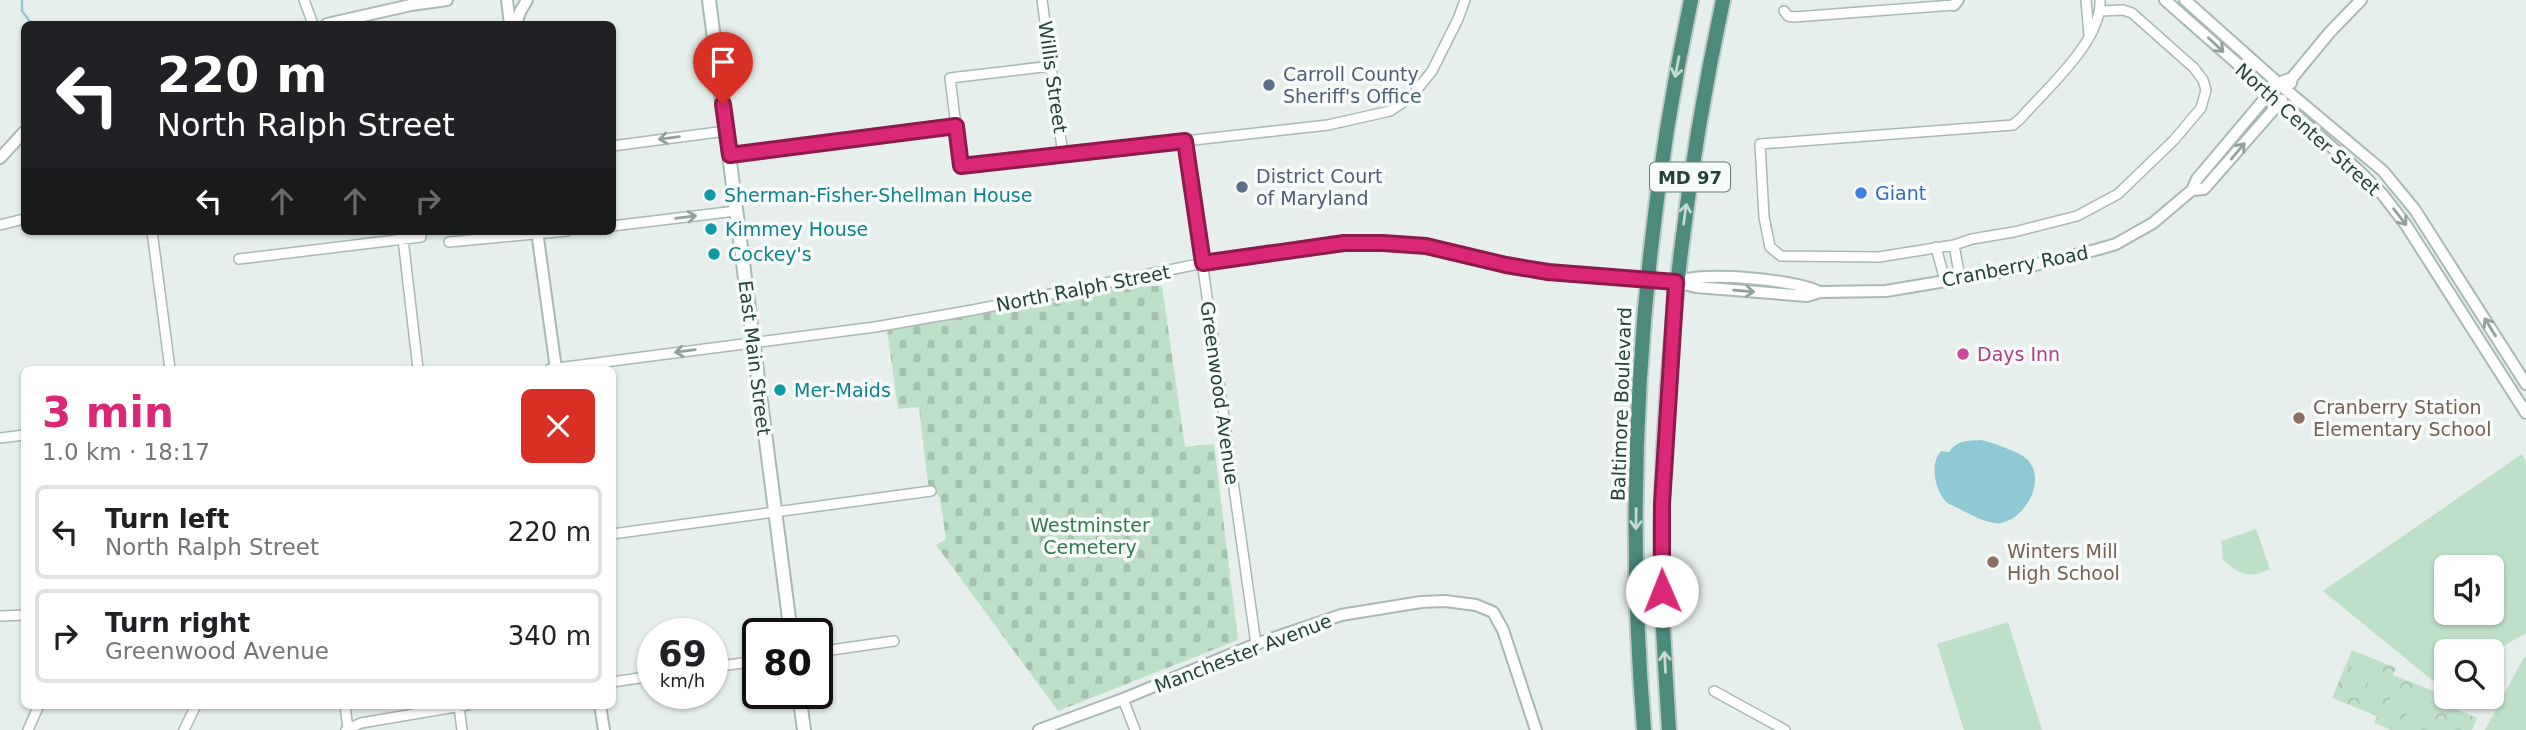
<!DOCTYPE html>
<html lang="en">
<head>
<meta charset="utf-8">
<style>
	:root { --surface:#fff; --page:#f6f6f6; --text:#202124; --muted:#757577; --line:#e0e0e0; --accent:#db2777 }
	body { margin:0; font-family:"DejaVu Sans",sans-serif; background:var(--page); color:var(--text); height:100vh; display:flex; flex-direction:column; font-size:26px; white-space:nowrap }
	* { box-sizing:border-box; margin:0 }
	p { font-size:23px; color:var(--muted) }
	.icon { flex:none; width:38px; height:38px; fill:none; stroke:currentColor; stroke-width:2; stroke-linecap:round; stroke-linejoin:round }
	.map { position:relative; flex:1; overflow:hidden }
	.sheet { position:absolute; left:21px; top:366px; width:595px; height:343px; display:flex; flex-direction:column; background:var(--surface); border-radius:10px; box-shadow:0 2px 5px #0004 }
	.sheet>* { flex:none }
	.banner { position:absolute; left:21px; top:21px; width:595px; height:214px; border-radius:10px; box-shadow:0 2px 5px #0004; background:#202124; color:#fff; overflow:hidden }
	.tools { position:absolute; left:2434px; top:555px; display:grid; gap:14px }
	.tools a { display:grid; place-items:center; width:70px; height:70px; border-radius:10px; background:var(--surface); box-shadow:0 2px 5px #0004; font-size:35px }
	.speed { position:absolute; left:637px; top:618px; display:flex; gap:14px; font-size:35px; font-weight:700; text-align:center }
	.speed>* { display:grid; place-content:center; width:91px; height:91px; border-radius:50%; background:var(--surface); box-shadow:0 2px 5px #0004; line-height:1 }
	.speed small { font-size:18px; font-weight:400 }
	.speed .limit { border:4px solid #111; border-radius:10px; background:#fff; color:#111 }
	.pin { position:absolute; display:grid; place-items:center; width:60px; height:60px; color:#fff; margin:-72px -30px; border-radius:50% 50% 50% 0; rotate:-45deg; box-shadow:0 0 7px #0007 }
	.pin .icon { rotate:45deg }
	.me { position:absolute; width:77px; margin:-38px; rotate:359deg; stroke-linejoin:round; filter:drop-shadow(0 0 5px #0008) }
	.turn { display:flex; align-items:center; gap:24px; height:147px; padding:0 21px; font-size:32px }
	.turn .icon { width:91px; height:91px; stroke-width:2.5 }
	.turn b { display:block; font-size:49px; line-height:60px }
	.lanes { display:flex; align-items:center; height:66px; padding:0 21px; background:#0003; justify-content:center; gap:35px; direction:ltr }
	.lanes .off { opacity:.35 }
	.round { display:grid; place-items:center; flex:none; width:74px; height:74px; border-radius:10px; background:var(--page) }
	.summary { display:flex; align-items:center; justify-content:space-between; height:119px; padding:0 21px }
	h1 { font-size:42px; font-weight:800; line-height:52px; color:var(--accent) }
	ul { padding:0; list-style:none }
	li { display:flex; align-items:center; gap:21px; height:94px; margin:0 14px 10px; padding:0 7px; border:4px solid var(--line); border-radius:10px }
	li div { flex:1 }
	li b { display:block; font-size:26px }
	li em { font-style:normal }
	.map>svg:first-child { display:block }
	.forest { fill:url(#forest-crowns) }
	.cemetery { fill:url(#cemetery-stones) }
	.pitch { fill:#bfe0c8; fill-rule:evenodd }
	.water { fill:#8ec9d4 }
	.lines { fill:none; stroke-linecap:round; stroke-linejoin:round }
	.stream { stroke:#8ec9d4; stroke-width:2.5 }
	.minor-casing { stroke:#a8b8b2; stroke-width:12 }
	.tertiary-casing { stroke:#a8b8b2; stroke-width:14 }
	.secondary-casing { stroke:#a4bbb3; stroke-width:16 }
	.trunk-casing { stroke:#c2cac8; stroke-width:18 }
	.minor { stroke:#fff; stroke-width:9 }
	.tertiary { stroke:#fff; stroke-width:10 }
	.secondary { stroke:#fff; stroke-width:12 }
	.trunk { stroke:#4c8a7c; stroke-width:14 }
	.oneway { stroke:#92a09c }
	.oneway2 { stroke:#c4d9d4 }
	.route-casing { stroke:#8e194d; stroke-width:18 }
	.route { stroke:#db2777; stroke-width:12 }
	.service-dot { fill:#5c6f8a; stroke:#f7fbf9; stroke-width:2.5 }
	.shop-dot { fill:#3f7fe0; stroke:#f7fbf9; stroke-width:2.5 }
	.culture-dot { fill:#0f9aa8; stroke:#f7fbf9; stroke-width:2.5 }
	.hotel-dot { fill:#d1479c; stroke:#f7fbf9; stroke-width:2.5 }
	.education-dot { fill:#8d6e63; stroke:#f7fbf9; stroke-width:2.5 }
	.labels { text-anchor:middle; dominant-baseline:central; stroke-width:7; stroke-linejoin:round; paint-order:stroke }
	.shield { fill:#f7fbf9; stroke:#637a73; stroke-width:2 }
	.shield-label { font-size:18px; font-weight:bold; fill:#24423a }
	.service-label { font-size:19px; fill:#4e5e75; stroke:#f7fbf9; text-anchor:start }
	.street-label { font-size:19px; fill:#24423a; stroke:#f7fbf9 }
	.shop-label { font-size:19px; fill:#366cbe; stroke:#f7fbf9; text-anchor:start }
	.culture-label { font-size:19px; fill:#0d838f; stroke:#f7fbf9; text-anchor:start }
	.hotel-label { font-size:19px; fill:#b23c85; stroke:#f7fbf9; text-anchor:start }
	.education-label { font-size:19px; fill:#785e54; stroke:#f7fbf9; text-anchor:start }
	.park-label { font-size:19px; fill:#2d7a4b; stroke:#f7fbf9 }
</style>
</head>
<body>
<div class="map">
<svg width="2526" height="730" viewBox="0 0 2526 730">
	<defs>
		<pattern id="forest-crowns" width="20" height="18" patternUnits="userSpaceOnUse" patternTransform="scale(1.75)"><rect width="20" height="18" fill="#bfe0c8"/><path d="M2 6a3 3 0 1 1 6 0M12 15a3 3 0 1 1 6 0" fill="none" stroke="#a4c1ad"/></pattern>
		<pattern id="cemetery-stones" width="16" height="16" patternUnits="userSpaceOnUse" patternTransform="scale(1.75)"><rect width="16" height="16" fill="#bfe0c8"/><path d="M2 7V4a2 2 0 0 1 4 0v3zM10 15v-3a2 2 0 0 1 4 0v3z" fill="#a4c1ad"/></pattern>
	</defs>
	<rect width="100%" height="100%" fill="#e6efeb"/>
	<path class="forest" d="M2352,650L2396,668L2393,675L2436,692L2434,700L2477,718L2472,730H2392L2374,723L2377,716L2332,698Z"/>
	<path class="cemetery" d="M1162,286L1185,447L1214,444L1238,640L1058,711L936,545L946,539L940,498L928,484L919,407L898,409L887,329L1111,287Z"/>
	<path class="pitch" d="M2522,454L2526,461V633L2492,653V651H2446V680L2438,685L2323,591ZM2446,567H2492V612H2446Z
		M2256,529L2270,569C2249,579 2240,575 2223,560L2221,541Z
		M2008,622L2042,730H1964L1937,644Z
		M2524,657L2526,658V730H2485Z
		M2354,661L2369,667L2356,698L2341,692Z
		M2374,669L2389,675L2377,705L2362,699Z
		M2395,686L2410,692L2398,722L2383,716Z
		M2415,694L2430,700L2417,730L2402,724Z"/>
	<path class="water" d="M1981,440C1994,443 2010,449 2021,455C2051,472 2028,518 2001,523C1985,525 1964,510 1949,504C1935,494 1929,464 1941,451L1949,452C1958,440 1966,441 1981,440Z"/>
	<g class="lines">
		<path class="stream" d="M22,0V11L32,24"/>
		<defs>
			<path id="minor" d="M304,0L313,24
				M1042,0L1063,155
				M2086,0L2089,35
				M2100,0C2102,41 2047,88 2021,118L2013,125L1760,144L1764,217L1770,247L1781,256L1879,257L1954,245L1972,239L2014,232L2077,216L2118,194L2174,140L2201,108L2206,90L2203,80L2194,68L2132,13L2123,10L2101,11
				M1784,11L1788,16L1794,17L1954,5
				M1051,66L950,78L961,166L1328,125L1390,111L1411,97L1432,71L1458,19L1465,0
				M1185,141L1256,644
				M612,146L726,131
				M730,155L956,126
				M0,225L24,219
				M612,226L736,211
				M152,231L170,369
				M403,239L418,369
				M449,242L567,231
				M1954,245L1960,278
				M1936,247L1945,281
				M239,259L421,237
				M550,369L875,327L973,310L1223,259L1344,242L1426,246L1506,266L1547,272L1662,281
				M0,438L24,435
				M612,534L931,491
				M0,616L24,615
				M817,652L894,641
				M712,667L758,661
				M612,682L653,676
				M1714,691L1785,730
				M1123,699L1135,730
				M345,705L348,729
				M459,706L462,730
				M28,730L39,705
				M184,730L196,705
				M346,730L361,723L467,705"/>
			<path id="tertiary" d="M507,0L510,24
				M2165,0L2359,171L2383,195L2406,225L2526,413
				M2185,0L2278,83L2383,171L2415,210L2526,384
				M1954,5L1958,0
				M327,24L411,5L447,0
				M516,24L520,12L527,0
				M2291,83L2292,78L2330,32L2361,0
				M0,158L24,132
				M2192,190L2204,189L2282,100
				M537,231L556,369
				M1662,281L1676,282L1696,287L1807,296L1820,292L1886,291L2023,268L2099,249L2116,244L2153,223L2192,190L2197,179L2278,83L2292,78
				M1679,281C1709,272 1790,279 1820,292
				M600,705L604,730
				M1039,730L1123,699L1256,644L1341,615L1421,602L1445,601L1476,605L1493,612L1503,630L1536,730"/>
			<path id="secondary" d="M709,0L791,634
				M799,693L804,730"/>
			<path id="trunk" d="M1644,730C1624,485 1640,241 1691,0
				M1669,730C1665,663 1660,595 1661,528C1665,351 1686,174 1723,0"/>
		</defs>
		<use href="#minor" class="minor-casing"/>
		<use href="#tertiary" class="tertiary-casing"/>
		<use href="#secondary" class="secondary-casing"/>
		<use href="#trunk" class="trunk-casing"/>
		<use href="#minor" class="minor"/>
		<use href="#tertiary" class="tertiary"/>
		<use href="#secondary" class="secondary"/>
		<use href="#trunk" class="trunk"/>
	</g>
	<defs><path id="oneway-shaft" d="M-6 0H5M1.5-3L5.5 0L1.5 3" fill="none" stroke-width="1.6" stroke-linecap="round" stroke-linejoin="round" transform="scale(1.75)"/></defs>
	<g class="oneway">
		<use href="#oneway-shaft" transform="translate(2216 45) rotate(43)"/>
		<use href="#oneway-shaft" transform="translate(669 138) rotate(173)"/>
		<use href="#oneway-shaft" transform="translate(2238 151) rotate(-50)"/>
		<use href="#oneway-shaft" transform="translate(686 217) rotate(-7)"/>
		<use href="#oneway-shaft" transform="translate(2400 217) rotate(52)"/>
		<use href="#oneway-shaft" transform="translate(1744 291) rotate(5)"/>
		<use href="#oneway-shaft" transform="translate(2490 327) rotate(-122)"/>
		<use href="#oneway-shaft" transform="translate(685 351) rotate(172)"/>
	</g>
	<g class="oneway2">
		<use href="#oneway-shaft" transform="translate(1677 67) rotate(101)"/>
		<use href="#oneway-shaft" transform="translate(1685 214) rotate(-82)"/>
		<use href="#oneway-shaft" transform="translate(1636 519) rotate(91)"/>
		<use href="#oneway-shaft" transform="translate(1665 662) rotate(-93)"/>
	</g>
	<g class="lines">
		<defs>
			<path id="route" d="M723,104L730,155L956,126L961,166L1185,141L1203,263L1344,243H1383L1426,246L1506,265L1548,272L1676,282L1662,504V591"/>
		</defs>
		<use href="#route" class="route-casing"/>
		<use href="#route" class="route"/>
	</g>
	<g class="service-dot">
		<circle cx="1269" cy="85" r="7"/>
		<circle cx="1242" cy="187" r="7"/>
	</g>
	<circle class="shop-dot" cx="1861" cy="193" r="7"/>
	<g class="culture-dot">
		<circle cx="710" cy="195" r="7"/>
		<circle cx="711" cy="229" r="7"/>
		<circle cx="714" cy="254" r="7"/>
		<circle cx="780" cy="390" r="7"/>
	</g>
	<circle class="hotel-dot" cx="1963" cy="354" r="7"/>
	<g class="education-dot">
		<circle cx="2299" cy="418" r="7"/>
		<circle cx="1993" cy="562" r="7"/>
	</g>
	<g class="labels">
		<rect class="shield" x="1650" y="162.5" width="80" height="29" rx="5"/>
		<g class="shield-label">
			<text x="1690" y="177">MD 97</text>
		</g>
		<g class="service-label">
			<text x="1283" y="74">Carroll County<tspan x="1283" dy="22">Sheriff's Office</tspan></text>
			<text x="1256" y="176">District Court<tspan x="1256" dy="22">of Maryland</tspan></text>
		</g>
		<g class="street-label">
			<text transform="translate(1053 77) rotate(82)">Willis Street</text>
			<text transform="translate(2308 129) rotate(42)">North Center Street</text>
			<text transform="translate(2015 266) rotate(-11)">Cranberry Road</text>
			<text transform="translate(1083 288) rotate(-11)">North Ralph Street</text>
			<text transform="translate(755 358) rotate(83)">East Main Street</text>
			<text transform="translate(1220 393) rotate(82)">Greenwood Avenue</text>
			<text transform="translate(1621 404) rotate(-88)">Baltimore Boulevard</text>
			<text transform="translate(1243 653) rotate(-21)">Manchester Avenue</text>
		</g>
		<g class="shop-label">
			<text x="1875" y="193">Giant</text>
		</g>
		<g class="culture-label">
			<text x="724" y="195">Sherman-Fisher-Shellman House</text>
			<text x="725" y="229">Kimmey House</text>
			<text x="728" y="254">Cockey's</text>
			<text x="794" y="390">Mer-Maids</text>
		</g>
		<g class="hotel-label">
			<text x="1977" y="354">Days Inn</text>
		</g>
		<g class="education-label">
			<text x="2313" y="407">Cranberry Station<tspan x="2313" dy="22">Elementary School</tspan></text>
			<text x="2007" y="551">Winters Mill<tspan x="2007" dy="22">High School</tspan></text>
		</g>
		<g class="park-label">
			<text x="1090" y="525">Westminster<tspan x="1090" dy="22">Cemetery</tspan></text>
		</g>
	</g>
</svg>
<div class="tools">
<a><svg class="icon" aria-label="sound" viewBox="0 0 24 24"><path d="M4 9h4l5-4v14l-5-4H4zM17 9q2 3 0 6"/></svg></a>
<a><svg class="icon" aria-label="search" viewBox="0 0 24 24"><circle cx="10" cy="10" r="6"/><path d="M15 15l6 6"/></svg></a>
</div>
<div class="speed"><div>69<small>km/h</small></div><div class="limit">80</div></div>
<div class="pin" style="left:723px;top:104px;background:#d93025"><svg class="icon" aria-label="arrive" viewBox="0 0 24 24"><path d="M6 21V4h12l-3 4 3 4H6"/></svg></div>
<svg class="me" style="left:1662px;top:591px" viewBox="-20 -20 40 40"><circle r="19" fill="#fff"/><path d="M0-13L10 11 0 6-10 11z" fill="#db2777"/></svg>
<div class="banner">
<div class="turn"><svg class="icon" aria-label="left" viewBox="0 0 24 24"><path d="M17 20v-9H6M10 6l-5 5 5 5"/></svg><div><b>220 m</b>North Ralph Street</div></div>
<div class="lanes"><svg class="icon" aria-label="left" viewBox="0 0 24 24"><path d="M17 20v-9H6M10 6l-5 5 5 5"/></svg><svg class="icon off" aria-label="ahead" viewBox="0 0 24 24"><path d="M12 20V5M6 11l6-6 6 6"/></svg><svg class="icon off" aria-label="ahead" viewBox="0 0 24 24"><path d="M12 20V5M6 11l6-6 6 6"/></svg><svg class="icon off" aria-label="right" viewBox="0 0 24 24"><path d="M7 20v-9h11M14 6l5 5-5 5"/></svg></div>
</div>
<section class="sheet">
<div class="summary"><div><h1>3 min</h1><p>1.0 km · 18:17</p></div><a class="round" style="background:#d93025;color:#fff"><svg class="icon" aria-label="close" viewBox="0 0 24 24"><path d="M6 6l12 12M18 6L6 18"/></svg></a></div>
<ul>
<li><svg class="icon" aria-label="left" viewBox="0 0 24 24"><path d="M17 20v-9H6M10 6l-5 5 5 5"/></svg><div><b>Turn left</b><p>North Ralph Street</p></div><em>220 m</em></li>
<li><svg class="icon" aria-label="right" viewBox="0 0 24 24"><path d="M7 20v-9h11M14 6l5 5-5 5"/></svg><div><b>Turn right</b><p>Greenwood Avenue</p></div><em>340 m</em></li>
</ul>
</section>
</div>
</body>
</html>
